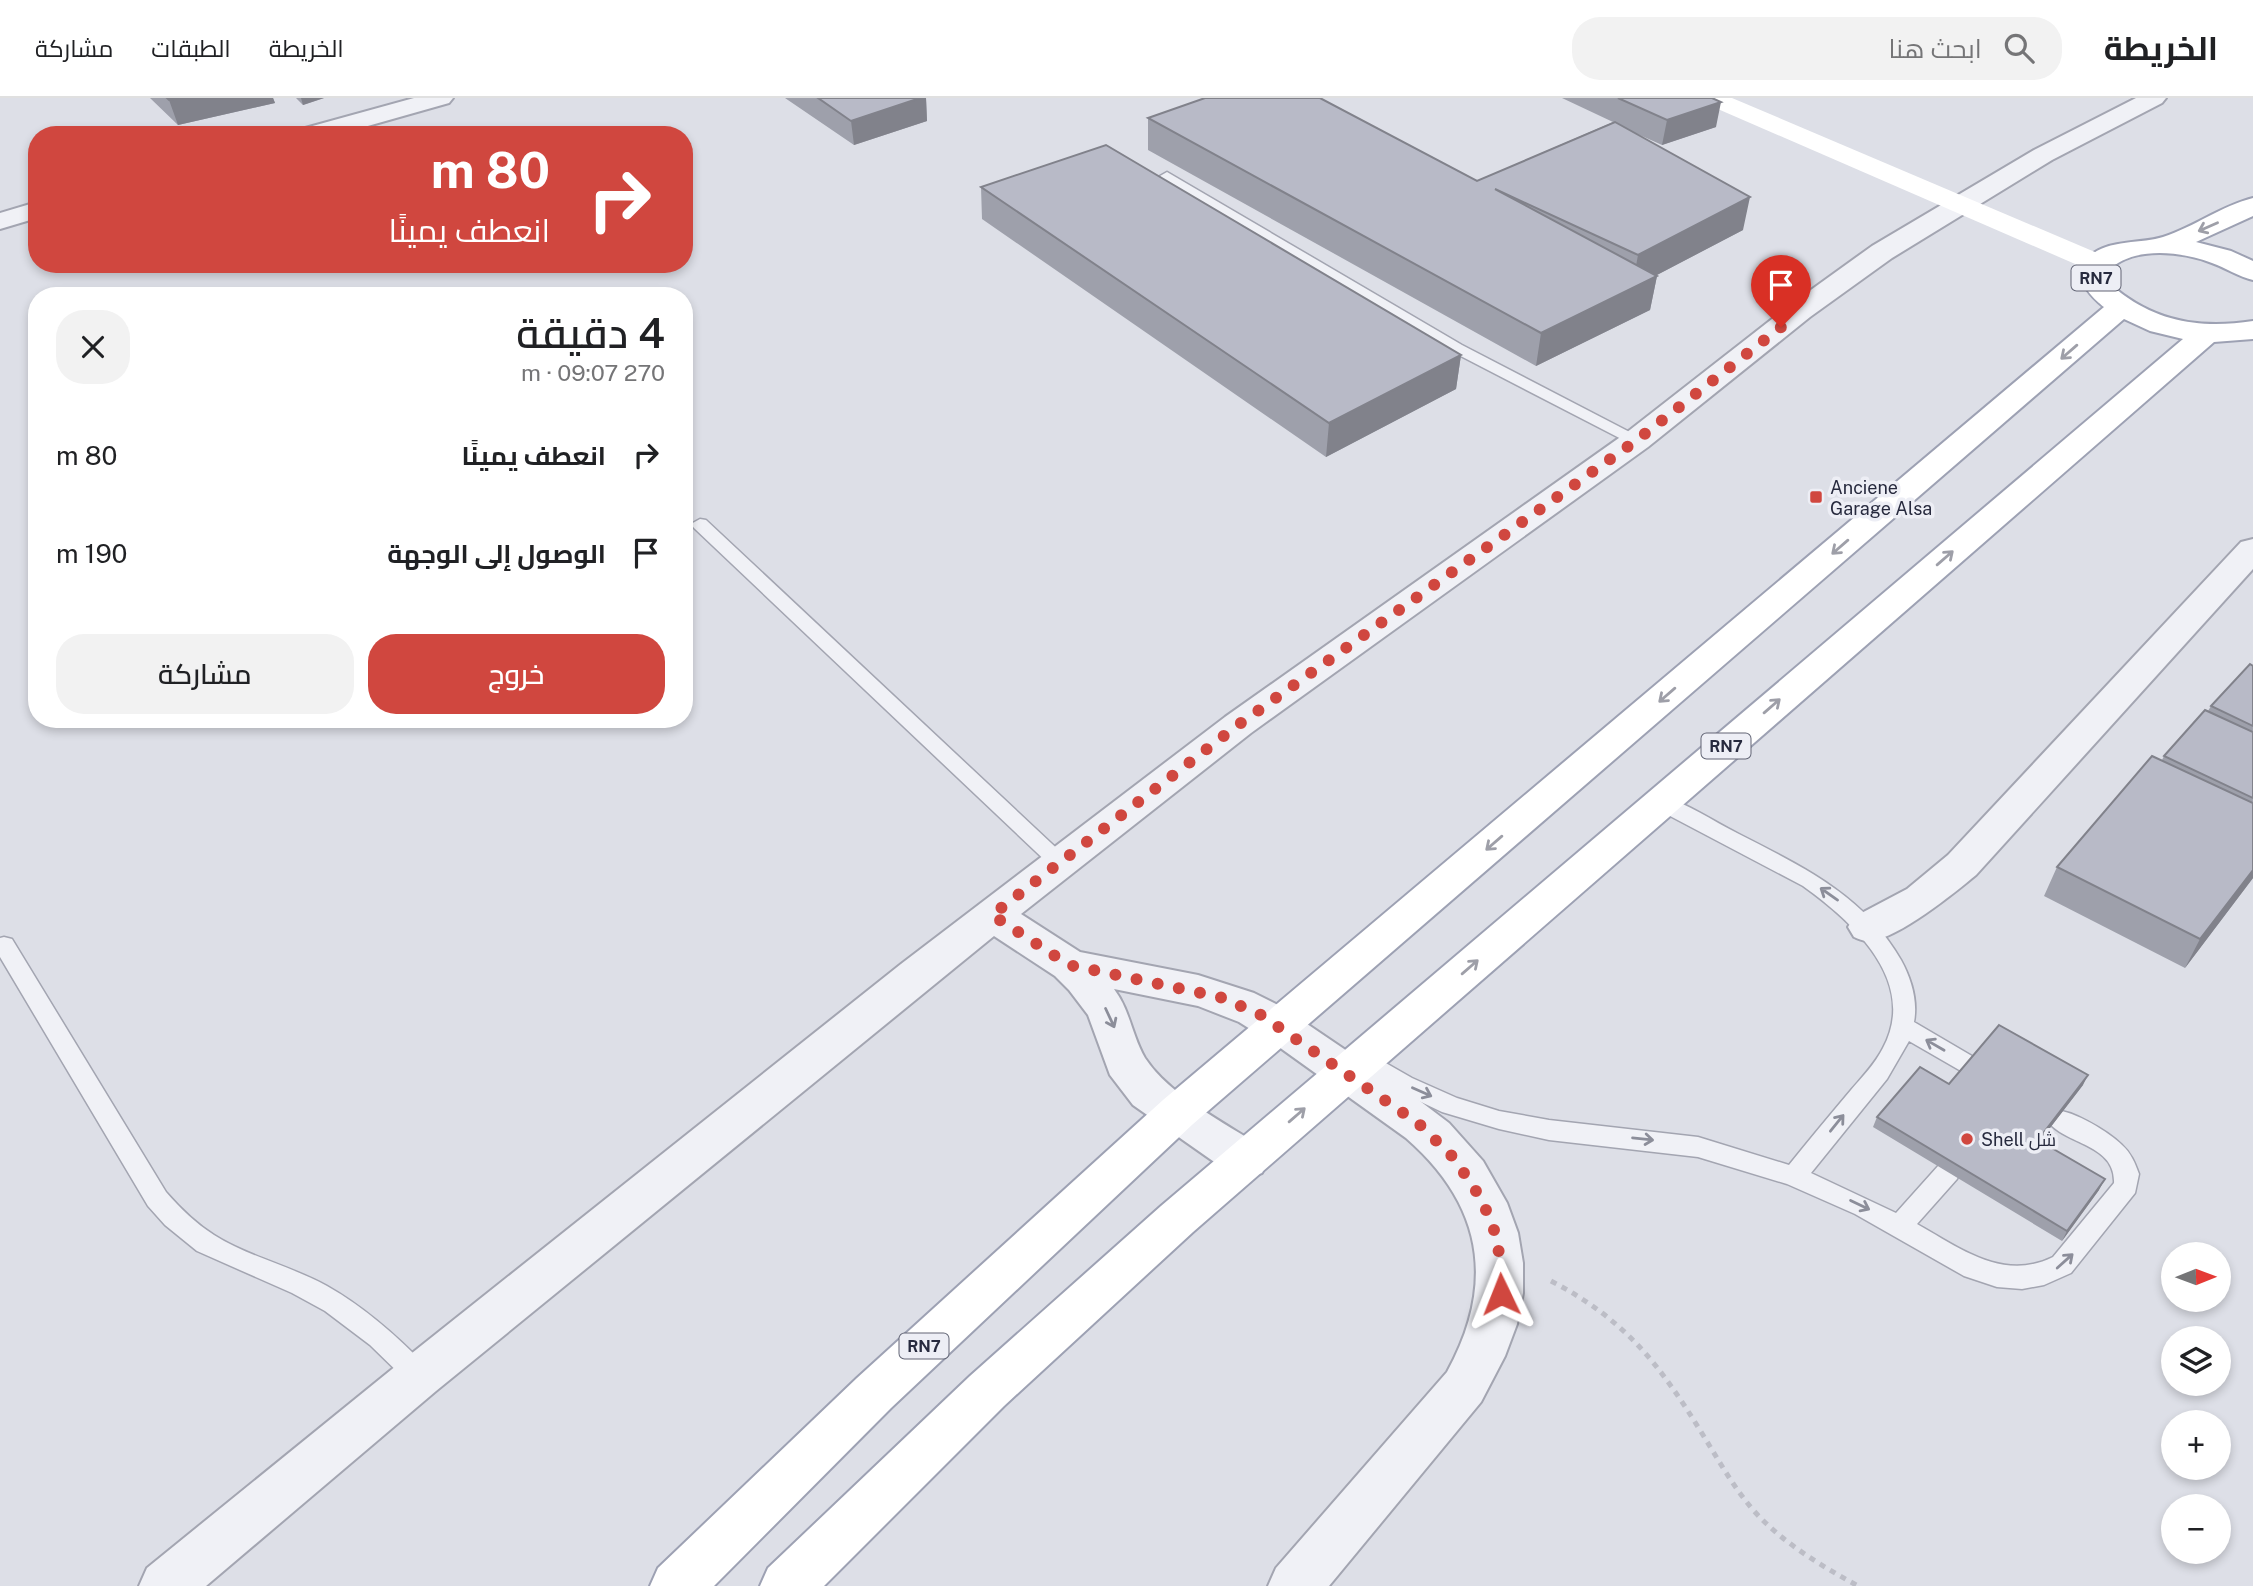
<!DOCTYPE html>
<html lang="ar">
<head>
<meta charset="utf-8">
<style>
	:root { --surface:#fff; --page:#f2f2f2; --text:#202124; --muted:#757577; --line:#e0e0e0; --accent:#d0473f }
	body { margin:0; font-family:"Public Sans",Cairo,sans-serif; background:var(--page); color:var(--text); direction:rtl; height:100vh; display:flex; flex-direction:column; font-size:26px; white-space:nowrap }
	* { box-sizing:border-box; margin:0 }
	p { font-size:23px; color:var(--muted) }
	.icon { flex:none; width:38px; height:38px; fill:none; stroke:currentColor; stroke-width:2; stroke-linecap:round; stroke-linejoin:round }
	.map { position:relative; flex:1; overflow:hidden; direction:ltr }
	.details { position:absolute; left:28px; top:189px; width:665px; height:441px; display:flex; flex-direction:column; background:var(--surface); border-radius:28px; box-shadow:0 4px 10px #0003; direction:rtl }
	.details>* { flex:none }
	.top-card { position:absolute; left:28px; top:28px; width:665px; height:147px; border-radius:28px; box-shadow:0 4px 10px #0003; direction:rtl; background:#d0473f; color:#fff; overflow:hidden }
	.needle { width:46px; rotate:89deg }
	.tools { position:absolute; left:2161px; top:1144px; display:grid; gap:14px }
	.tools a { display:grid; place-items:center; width:70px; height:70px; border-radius:50%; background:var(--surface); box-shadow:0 4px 10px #0003; font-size:35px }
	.pin { position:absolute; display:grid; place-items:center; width:60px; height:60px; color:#fff; margin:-72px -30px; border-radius:50% 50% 50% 0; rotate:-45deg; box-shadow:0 0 7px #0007 }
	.pin .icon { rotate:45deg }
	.me { position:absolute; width:77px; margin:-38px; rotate:358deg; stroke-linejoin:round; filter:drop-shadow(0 0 5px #0008) }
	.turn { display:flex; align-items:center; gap:24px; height:147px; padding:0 28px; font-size:32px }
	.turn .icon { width:91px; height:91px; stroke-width:2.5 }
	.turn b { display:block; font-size:49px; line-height:60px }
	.round { display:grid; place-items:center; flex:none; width:74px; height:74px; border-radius:28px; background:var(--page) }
	.head { display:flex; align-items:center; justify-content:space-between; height:119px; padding:0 28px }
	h1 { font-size:42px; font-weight:600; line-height:52px }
	.primary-button { display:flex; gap:14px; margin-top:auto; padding:14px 28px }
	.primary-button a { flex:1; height:80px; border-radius:28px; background:var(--accent); color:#fff; font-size:28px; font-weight:600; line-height:80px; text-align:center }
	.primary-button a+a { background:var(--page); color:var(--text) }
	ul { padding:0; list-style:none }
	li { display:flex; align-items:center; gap:21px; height:98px; padding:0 28px }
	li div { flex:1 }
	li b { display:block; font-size:26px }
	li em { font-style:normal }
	header { display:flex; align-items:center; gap:42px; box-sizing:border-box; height:98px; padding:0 35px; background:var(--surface); border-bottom:2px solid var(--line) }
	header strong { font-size:33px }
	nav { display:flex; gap:38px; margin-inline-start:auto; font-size:24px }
	.search { width:490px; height:63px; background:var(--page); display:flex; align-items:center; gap:18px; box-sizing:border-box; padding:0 24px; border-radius:28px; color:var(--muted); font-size:26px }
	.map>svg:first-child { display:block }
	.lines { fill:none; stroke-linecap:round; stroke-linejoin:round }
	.lane-casing { stroke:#a3a5b1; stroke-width:3 }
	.street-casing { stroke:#a3a5b1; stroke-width:4 }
	.primary-casing { stroke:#9da1b3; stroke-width:4 }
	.path { stroke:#bcbdc6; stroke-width:5; stroke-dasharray:6 6; stroke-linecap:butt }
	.lane { fill:#f0f1f6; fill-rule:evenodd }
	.street { fill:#f0f1f6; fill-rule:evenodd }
	.secondary { fill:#fff; fill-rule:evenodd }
	.primary { fill:#fff; fill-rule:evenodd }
	.wall { fill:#9ea0ab }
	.shaded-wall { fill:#81828b }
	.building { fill:#b8bac7; stroke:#81828b; stroke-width:2 }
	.oneway { stroke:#9e9fa8 }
	.oneway2 { stroke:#8c8e9a }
	.route { stroke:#d0473f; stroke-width:12; stroke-dasharray:0 21.6 }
	.poi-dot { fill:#d0473f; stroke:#edeef5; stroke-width:2.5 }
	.labels { text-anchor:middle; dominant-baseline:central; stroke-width:7; stroke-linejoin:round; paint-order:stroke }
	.shield { fill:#edeef5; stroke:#626575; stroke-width:2 }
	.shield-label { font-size:16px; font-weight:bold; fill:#272a3e }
	.poi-label { font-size:18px; fill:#272a3e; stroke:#edeef5; text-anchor:start }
</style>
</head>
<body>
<header>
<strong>الخريطة</strong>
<div class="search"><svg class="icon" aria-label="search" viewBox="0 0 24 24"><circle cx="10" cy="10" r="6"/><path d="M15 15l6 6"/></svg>ابحث هنا</div>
<nav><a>الخريطة</a><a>الطبقات</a><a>مشاركة</a></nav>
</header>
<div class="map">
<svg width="2253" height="1488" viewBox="0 0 2253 1488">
	<rect width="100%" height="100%" fill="#dddfe7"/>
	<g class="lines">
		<defs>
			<path id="lane" d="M1167,74L1462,247L1645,342L1637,347L1631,346L1451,253L1162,81L1160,78Z
				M700,421L706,422L1066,759L1070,764L1066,769L1059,771L1052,769L694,430L691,426Z
				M1660,697C1687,705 1713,723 1737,735C1801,768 1864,797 1901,862C1911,880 1918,903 1914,924L1977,961L1981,967L1977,973L1969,976L1961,973L1909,943L1887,981L1811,1075L1896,1115L1939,1067L1948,1064L1957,1067L1960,1074L1957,1081L1917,1126C1960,1150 2003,1184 2053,1159L2114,1085C2116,1044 2060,1047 2046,1020L2050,1013C2067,1008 2109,1034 2122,1047C2131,1055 2135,1065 2139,1076L2135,1095L2071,1175L2044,1187L2022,1191L1997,1189L1964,1178L1855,1116L1787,1086L1698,1059L1549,1042L1499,1031L1442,1014L1396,992L1355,967L1351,961L1355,955L1363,952L1412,980L1457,1000L1499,1013L1549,1022L1698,1039L1789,1067C1809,1042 1830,1017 1851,992C1862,979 1875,966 1883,950C1919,883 1852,823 1803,788L1653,709L1650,704L1653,699Z
				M4,839L12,841L166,1094C180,1110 195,1125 214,1137C249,1159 291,1168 327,1188C366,1210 398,1239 428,1270L432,1278L428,1286L419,1290L410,1286L370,1247L325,1213L292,1195L197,1153L165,1127L148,1108L0,859V840Z"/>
			<path id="street" d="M414,0H453L449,5L336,37H295L298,32Z
				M2136,0H2166L2162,5L2052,62L1892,160L1810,219L1648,349L1251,635L1021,816L1080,854L1198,877L1254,895L1282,909L1412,997L1449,1025L1483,1063L1507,1105L1518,1135L1523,1165V1195L1517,1226L1505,1258L1481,1304L1329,1488H1268L1276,1470L1447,1274C1496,1185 1483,1107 1406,1040L1279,949L1239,924L1198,908L1114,891C1130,912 1132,938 1145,960C1169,997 1225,1025 1262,1049L1268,1062L1262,1075L1246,1080L1230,1075L1133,1007L1110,977L1088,917L1069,892L1055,878L994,838L436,1293L206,1488H139L147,1470L402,1263L901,866L1225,619L1626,335L1790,207L1872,148L2034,52Z
				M37,104V120L0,131V115Z
				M2253,441V471L1976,777C1953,796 1899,840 1870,843C1865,844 1859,841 1854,839L1848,829L1854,819L1907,791L1948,757L2241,444Z"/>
			<path id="primary" d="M2253,100V118L2196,144L2231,153L2253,163V182C2239,179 2226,170 2212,165C2183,154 2137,148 2111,170C2107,185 2116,192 2128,200C2166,226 2208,230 2253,223V241L2214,244L1193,1134L1004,1308L824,1488H760L768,1470L970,1278L1161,1108L2183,241L2150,233L2124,221L1193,1026L891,1310L714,1488H650L658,1470L857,1280L1163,1002L2104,209C2094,201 2080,188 2082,173C2089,139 2140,147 2163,139C2194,129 2221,108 2253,100Z"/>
		</defs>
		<use href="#lane" class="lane-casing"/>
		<use href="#street" class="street-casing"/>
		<use href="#primary" class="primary-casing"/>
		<path class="path" d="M1551,1183C1626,1222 1660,1267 1703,1337C1719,1363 1734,1390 1754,1413C1783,1445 1820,1467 1858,1488"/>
		<use href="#lane" class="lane"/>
		<use href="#street" class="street"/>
		<path class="secondary" d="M1700,0H1732L2109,160L2113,166L2109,172L2099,174L2089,172L1704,5Z"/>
		<use href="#primary" class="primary"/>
	</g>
	<path class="wall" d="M150,0H273L275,5L178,27Z
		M296,0H324L303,7Z
		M785,0H926L927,23L854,47Z
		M1562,0H1712L1716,29L1662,47L1633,34L1743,132L1655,178H1657L1650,212L1536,268L1148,52V20L1477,83L1613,24Z
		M981,89L1461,257L1456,291L1326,359L982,121Z
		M2253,568V780L2185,870L2044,798L2057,769L2162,662L2164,658L2208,613L2211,608Z
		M1949,986L2083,987L2040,1043L2099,1092L2062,1143L1873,1029L1877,1019Z"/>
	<path class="shaded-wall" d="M180,0H273L275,5L178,27L169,2Z
		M301,0H324L303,7Z
		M920,0H926L927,23L854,47L851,23Z
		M1721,4L1716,29L1662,47L1667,22Z
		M1750,99L1743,132L1632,190L1638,157Z
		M1657,178L1650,212L1536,268L1541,235Z
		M1461,257L1456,291L1326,359L1329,325Z
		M2253,772V780L2185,870L2200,841Z
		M2088,977L2083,987L2033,1052L2038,1042Z
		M2105,1081L2099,1092L2062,1143L2067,1133Z"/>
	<path class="building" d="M167,0H180L169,2Z
		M818,0H920L851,23Z
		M1205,0H1320L1477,83L1615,24L1750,99L1638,157L1495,91L1657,178L1541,235L1148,20Z
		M1618,0H1712L1721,4L1667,22Z
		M1106,47L1461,257L1329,325L981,89Z
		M2250,566L2253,568V628L2211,608Z
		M2205,612L2253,634V700L2164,658Z
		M2152,658L2253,705V772L2200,841L2057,769Z
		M1999,927L2088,977L2038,1042L2105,1081L2067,1133L1877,1019L1920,969L1949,986Z"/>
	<defs><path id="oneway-shaft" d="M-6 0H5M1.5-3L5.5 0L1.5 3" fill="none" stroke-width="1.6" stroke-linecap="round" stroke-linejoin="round" transform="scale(1.75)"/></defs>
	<g class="oneway">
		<use href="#oneway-shaft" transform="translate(2208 129) rotate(156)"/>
		<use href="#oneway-shaft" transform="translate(2069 254) rotate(139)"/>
		<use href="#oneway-shaft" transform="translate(1840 449) rotate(139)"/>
		<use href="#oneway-shaft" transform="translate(1945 460) rotate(-41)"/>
		<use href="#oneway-shaft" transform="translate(1667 597) rotate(139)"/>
		<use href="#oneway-shaft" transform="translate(1772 608) rotate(-41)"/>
		<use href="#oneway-shaft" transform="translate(1494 745) rotate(139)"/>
		<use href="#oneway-shaft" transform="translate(1470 869) rotate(-41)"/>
		<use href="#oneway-shaft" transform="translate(1297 1017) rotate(-41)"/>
	</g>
	<g class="oneway2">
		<use href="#oneway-shaft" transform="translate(1829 796) rotate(-145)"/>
		<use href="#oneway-shaft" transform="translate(1110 920) rotate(65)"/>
		<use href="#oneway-shaft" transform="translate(1935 947) rotate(-150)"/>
		<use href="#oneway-shaft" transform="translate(1422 994) rotate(24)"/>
		<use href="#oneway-shaft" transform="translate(1837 1025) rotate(-51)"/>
		<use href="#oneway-shaft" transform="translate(1643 1041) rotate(6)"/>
		<use href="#oneway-shaft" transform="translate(1860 1107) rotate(26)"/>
		<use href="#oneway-shaft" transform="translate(2065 1163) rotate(-42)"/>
	</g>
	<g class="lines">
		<path class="route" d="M1501,1196V1164L1494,1132L1482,1102L1454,1060L1418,1025L1261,917L1220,899L1069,867L992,817L1238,627L1637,342L1781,229"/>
	</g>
	<g class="poi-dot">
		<rect x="1809" y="392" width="14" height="14" rx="3.5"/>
		<circle cx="1967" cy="1041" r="7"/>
	</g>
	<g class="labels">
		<g class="shield">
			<rect x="2071.5" y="167.5" width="49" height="25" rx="5"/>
			<rect x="1701.5" y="635.5" width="49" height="25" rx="5"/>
			<rect x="899.5" y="1235.5" width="49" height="25" rx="5"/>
		</g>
		<g class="shield-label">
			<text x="2096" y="180">RN7</text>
			<text x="1726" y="648">RN7</text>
			<text x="924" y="1248">RN7</text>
		</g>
		<g class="poi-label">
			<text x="1830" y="389">Anciene<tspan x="1830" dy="21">Garage Alsa</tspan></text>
			<text x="1981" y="1041">Shell شل</text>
		</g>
	</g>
</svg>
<div class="tools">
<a><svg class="needle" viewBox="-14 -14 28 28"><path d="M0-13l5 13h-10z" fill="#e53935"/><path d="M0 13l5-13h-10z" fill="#757577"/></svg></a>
<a><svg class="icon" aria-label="layers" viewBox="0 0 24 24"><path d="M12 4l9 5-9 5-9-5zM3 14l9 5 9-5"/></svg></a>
<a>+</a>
<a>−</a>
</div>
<div class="pin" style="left:1781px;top:229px;background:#d93025"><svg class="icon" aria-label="arrive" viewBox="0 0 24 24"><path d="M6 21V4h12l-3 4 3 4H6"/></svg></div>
<svg class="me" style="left:1501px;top:1196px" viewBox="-20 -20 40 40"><path d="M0-17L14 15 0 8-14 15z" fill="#d0473f" stroke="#fff" stroke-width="4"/></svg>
<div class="top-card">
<div class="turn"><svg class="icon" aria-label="right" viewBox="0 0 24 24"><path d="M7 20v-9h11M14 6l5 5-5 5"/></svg><div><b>80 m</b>انعطف يمينًا</div></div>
</div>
<section class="details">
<div class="head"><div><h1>4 دقيقة</h1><p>270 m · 09:07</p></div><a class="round"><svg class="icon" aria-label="close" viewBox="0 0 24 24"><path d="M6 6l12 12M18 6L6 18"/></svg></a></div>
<ul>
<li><svg class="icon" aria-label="right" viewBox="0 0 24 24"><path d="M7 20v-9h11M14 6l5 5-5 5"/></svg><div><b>انعطف يمينًا</b></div><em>80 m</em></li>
<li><svg class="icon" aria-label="arrive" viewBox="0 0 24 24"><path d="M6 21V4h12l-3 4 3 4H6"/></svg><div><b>الوصول إلى الوجهة</b></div><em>190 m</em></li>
</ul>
<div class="primary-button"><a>خروج</a><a>مشاركة</a></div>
</section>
</div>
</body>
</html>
